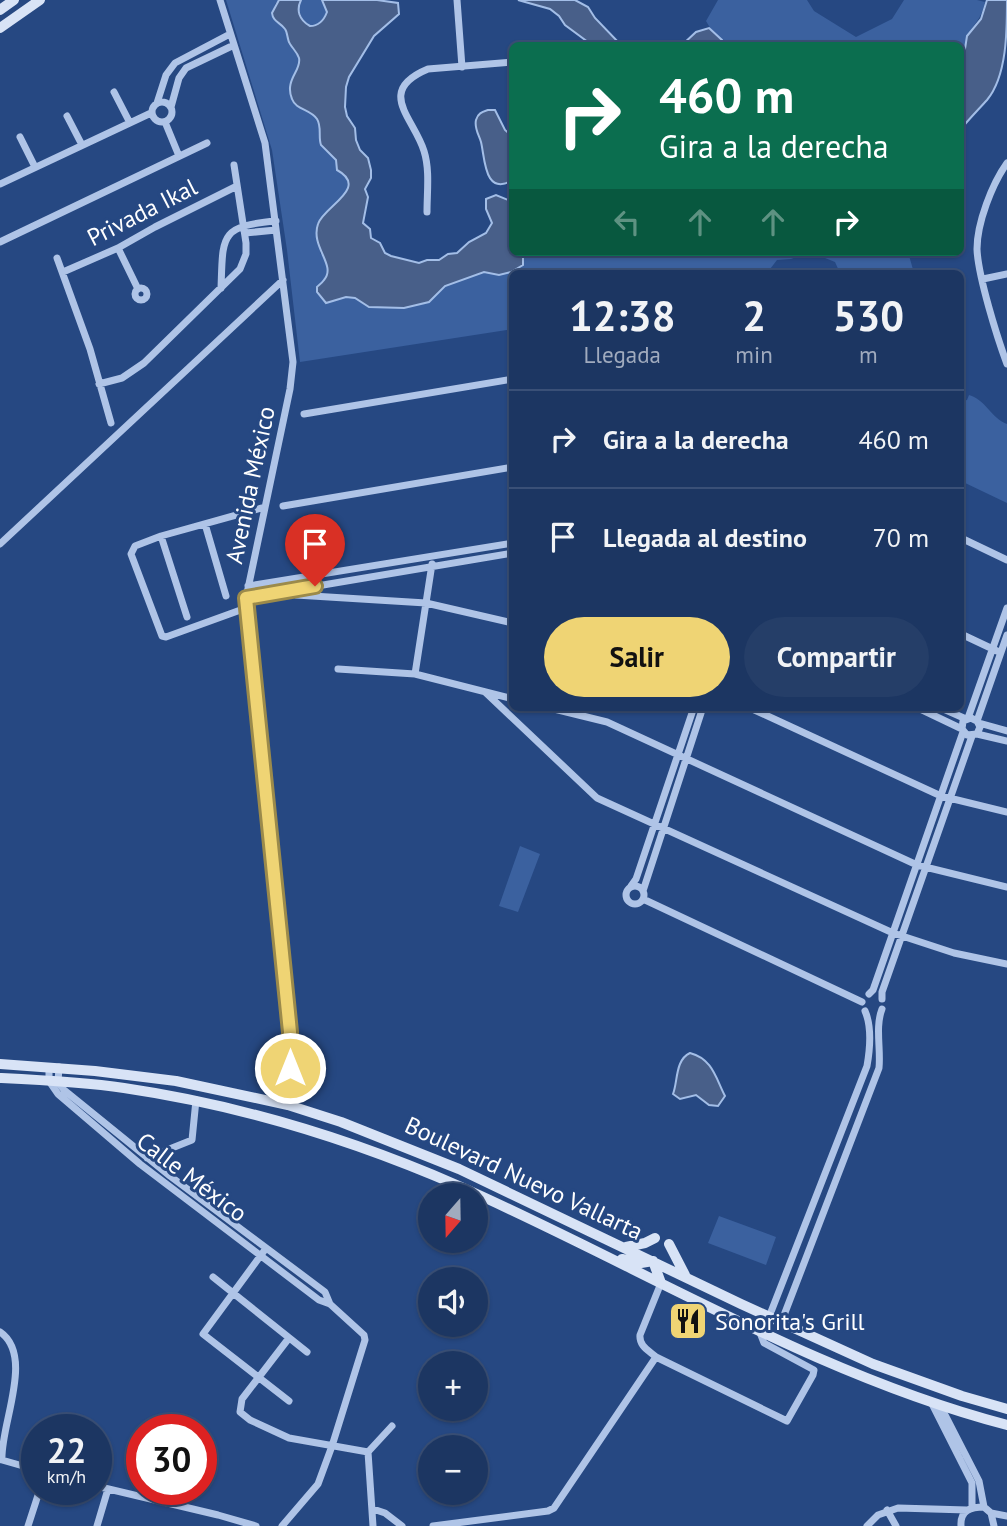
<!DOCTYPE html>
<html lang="es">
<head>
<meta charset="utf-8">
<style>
	:root { --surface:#1c3662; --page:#253e68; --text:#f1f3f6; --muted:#a0abbe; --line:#3a5077; --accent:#efd474 }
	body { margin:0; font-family:"PT Sans",sans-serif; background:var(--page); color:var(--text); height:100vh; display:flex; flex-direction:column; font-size:26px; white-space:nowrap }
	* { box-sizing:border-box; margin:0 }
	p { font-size:23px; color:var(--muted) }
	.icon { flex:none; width:38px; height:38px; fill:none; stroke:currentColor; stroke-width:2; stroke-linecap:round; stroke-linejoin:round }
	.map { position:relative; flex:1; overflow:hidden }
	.side { position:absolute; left:509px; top:270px; width:455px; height:441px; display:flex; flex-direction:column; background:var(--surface); border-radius:10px; box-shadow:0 2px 5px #0004,0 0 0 2px var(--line) }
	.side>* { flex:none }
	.guide { position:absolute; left:509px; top:42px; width:455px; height:214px; border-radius:10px; box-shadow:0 2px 5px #0004,0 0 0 2px var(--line); background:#0b6e4f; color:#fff; overflow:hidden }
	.needle { width:46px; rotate:200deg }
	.buttons { position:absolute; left:418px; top:1183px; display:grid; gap:14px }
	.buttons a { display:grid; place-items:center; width:70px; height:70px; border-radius:50%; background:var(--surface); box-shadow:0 2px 5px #0004,0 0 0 2px var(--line); font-size:35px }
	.speed { position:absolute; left:21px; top:1414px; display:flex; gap:14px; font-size:35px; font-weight:700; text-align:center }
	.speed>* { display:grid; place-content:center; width:91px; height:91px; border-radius:50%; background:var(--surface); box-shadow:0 2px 5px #0004,0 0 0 2px var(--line); line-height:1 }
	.speed small { font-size:18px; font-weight:400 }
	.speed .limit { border:10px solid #d22; background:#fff; color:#111 }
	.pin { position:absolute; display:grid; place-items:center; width:60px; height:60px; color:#fff; margin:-72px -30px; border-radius:50% 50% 50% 0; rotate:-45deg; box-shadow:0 0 7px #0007 }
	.pin .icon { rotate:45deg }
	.me { position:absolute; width:77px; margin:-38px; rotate:0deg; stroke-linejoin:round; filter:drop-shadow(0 0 5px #0008) }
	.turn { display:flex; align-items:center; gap:24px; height:147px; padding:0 35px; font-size:32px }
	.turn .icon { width:91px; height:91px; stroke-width:2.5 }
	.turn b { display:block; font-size:49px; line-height:60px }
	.lanes { display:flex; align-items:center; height:66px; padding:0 35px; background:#0003; justify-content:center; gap:35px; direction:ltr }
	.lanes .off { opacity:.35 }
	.eta { display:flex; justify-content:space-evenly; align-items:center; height:119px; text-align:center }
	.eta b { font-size:42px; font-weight:700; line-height:49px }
	.button { display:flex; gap:14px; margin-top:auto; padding:14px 35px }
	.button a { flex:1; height:80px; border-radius:42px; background:var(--accent); color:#111; font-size:28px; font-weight:700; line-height:80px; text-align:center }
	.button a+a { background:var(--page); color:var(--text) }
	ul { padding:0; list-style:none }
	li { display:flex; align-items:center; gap:21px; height:98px; padding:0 35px; border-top:2px solid var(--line) }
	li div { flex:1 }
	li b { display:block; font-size:26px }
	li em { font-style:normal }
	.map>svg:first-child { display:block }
	.green { fill:#3b619f }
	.water { fill:#485f89; stroke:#a3bee7; stroke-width:2 }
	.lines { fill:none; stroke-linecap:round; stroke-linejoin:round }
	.street { stroke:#afc4e7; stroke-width:7 }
	.secondary { stroke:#d8e3f6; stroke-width:10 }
	.route-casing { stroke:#9b8a4b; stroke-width:18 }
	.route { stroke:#efd474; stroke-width:12 }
	.labels { text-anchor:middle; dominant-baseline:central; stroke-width:6; stroke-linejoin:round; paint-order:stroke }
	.street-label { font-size:24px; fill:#fff; stroke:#264882 }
	.poi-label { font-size:24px; fill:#fff; stroke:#264882; text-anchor:start }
</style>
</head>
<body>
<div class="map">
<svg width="1007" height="1526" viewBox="0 0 1007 1526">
	<rect width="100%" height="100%" fill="#264882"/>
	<path class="green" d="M226,0H279L275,4L273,19L287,31L288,43L299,58V64L293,75L290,90C294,95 298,102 303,107C309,113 316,115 319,123C322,133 317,139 324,149C328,154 334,156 337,160C352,182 353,196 328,210L320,253C329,261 329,271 323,282L346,297L355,298L369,307L404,308L429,302L444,286L484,272L499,275L524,257L523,252H809L791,259L777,260L767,273H513V329L300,362L287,250L272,150Z
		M301,0H322L327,12L320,23L309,26L303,22L298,6Z
		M718,0H807L814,11L856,37L892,19L904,0H977L985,2C981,19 977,20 969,33C965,40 966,48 961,55V46L722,45V40L715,36L706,21Z
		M810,252H908L914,273H840L835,262Z
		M969,395C985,399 991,418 1007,424V503L961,481V402L967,400Z
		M520,846L540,854L518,912L499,906Z
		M719,1216L776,1237L766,1265L708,1243Z"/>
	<path class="water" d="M279,0H301C296,10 299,20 310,26C319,26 324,20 327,12L322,0H377L398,3L399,14L374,36L349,77L346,87L345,107L347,116L355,128L356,140L360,150L368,158L371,170V178L365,189L368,197L363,223L370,229L371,238L380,243L385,253L391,256L419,263L427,260H439L448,254L457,253L469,242L486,233L492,223L486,209V199L496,195L513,202V252H523V265L511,272L499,275L484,272L445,286L429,302L404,308L369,307L355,298L346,297L326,303L317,292V287C319,285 322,283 324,280C337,265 310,247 318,224C323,207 370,188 337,170L336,160L321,145C318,137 322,127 317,119C310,109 296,110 292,99C284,80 302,70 299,58C297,52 293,49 290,44C287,40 288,33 285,29C280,22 273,22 272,13Z
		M518,0H575L588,7L595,18L621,45H592L565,25L559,16L550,9Z
		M987,0H1007C1007,31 1007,76 987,100C978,110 969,119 961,129V55L965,49L967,36L981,19Z
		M709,28L722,40V45H682L696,32Z
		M488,110H495L505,130L513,137V180C484,197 485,158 481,142C479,135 474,128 476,120C478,113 482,112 488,110Z
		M690,1053C713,1059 716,1079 725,1096L718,1106L709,1105L696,1095L680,1099L673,1094C678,1081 675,1060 690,1053Z"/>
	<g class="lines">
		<path class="street" d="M220,0L265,143L293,362L290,389L246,598L290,1032L288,1105
			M457,0L462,67
			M114,92L130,123
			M152 112a10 10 0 1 1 20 0a10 10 0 1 1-20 0Z
			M157,103L166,75L175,63L230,34
			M171,107L179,78L186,68L234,45
			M67,116L82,145
			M165,122L179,156
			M20,137L35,167
			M1007,163C992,184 977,223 977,249C978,276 997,337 1007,364
			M0,184L151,113
			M427,212C427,192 430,170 424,151C414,118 375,91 428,69L513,62
			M245,233L276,230
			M0,242L207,143
			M118,248L138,289
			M57,258L90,349L111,423
			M63,272L118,248L155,227L237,186
			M983,279L1007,274
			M221,288C223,236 219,226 276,221
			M135 294a6 6 0 1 1 12 0a6 6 0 1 1-12 0Z
			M99,384L122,378L144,363L240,269L246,254V243L234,165
			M304,414L513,379
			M283,506L513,467
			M205,524L226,596
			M161,536L187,617
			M961,538L1007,560
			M0,544L283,280
			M248,586L513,543
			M288,590L290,593L296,595L426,603L513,623
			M246,598L513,553
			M246,608L166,637L162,636L131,554L135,546L161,536L265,507
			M961,634L997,651
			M338,669L415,674L513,699
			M415,674L432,564
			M485,692L597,798L893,933L954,953L1007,964
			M546,707L607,722L917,865L1007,887
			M748,707L941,796L1007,812
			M916,707L962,729
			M939,707L966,719
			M968,718L1007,608
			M977,721L1007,635
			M979,723L1007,731
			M977,734L980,727L977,721L971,718L963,721L962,729L967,735L977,734L1007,741
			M631,886L636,879L694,707
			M626 895a9 9 0 1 1 18 0a9 9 0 1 1-18 0Z
			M643,891L703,707
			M643,899L862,1002
			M869,994L873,990L963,732
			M882,999V992L972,736
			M49,1067V1081L58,1094L140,1164L319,1300L330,1304L364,1335L365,1340L332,1446L318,1484L282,1526
			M59,1067L58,1082L64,1090L170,1176L325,1292L330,1304
			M147,1158L192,1140L196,1100
			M264,1251L203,1334L289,1401
			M213,1277L307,1352
			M661,1283L640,1335C639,1346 648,1350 656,1357L787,1421L813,1375L814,1370L764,1343L759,1330
			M769,1317L867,1066C870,1049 872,1027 865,1011
			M781,1323L879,1068C881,1049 875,1027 882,1009
			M0,1332C35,1356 0,1425 2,1460L37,1470
			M289,1338L242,1399L240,1412L250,1420L289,1438L368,1452
			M931,1402L972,1483V1507
			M940,1405L979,1481L984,1507L991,1513L994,1526
			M368,1452L373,1526
			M368,1452L392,1426
			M96,1486L218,1515L256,1526
			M373,1509L385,1513L402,1526
			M887,1510L896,1526
			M991,1513L1007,1516
			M28,1526L40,1489
			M97,1526L108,1489
			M433,1526L548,1511L554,1508L656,1357
			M867,1526L878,1515L898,1508L967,1510
			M961,1526C960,1510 971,1507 984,1507"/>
		<path class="secondary" d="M0,10L14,0
			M0,28L40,0
			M0,1064L95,1071L176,1081L288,1105L341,1122L459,1169L741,1304L873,1364L962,1396L1007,1409
			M0,1078C41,1080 83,1082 124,1088C240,1105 351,1139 459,1186C640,1266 815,1375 1007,1425
			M669,1244L685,1275
			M626,1247L645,1243L655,1238
			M622,1259L641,1263L653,1261L661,1283"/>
	</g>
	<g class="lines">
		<defs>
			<path id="route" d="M290,1068V1032L246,598L315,586"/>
		</defs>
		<use href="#route" class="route-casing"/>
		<use href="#route" class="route"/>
	</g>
	<defs>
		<symbol id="restaurant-square" viewBox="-11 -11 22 22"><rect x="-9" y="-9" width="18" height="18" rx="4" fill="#efd474" stroke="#264882"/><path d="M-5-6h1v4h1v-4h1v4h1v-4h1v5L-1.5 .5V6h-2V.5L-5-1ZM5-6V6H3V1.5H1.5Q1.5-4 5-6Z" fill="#111"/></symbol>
	</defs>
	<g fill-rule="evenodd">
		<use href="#restaurant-square" x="666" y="1299" width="44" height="44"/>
	</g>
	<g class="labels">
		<g class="street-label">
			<text transform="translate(142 212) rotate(-27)">Privada Ikal</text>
			<text transform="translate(250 485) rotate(-78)">Avenida México</text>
			<text transform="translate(192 1177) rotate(37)">Calle México</text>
			<text transform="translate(524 1178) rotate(25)">Boulevard Nuevo Vallarta</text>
		</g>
		<g class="poi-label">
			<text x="715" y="1321">Sonorita's Grill</text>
		</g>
	</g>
</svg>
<div class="buttons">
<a><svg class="needle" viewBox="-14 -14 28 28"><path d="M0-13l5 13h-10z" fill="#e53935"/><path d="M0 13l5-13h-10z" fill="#a0abbe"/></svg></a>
<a><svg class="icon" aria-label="sound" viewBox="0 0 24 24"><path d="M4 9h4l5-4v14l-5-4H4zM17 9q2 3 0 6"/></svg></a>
<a>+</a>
<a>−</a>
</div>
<div class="speed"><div>22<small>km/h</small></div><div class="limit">30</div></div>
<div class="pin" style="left:315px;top:586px;background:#d93025"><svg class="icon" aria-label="arrive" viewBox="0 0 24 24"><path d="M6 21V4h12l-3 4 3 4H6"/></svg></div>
<svg class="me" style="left:290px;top:1068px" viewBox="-20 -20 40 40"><circle r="17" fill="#efd474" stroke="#fff" stroke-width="3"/><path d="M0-11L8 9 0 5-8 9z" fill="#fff"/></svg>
<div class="guide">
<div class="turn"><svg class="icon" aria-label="right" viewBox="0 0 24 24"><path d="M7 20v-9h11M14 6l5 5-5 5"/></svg><div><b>460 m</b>Gira a la derecha</div></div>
<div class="lanes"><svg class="icon off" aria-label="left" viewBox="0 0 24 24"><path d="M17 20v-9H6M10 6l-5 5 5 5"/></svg><svg class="icon off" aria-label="ahead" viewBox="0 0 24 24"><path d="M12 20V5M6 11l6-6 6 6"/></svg><svg class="icon off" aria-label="ahead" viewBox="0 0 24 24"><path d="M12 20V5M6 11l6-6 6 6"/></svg><svg class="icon" aria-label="right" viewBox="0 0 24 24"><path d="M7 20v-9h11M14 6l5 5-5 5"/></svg></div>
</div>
<section class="side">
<div class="eta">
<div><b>12:38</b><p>Llegada</p></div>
<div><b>2</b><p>min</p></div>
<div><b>530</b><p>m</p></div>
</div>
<ul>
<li><svg class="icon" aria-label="right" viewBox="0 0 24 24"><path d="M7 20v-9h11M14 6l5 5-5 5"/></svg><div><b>Gira a la derecha</b></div><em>460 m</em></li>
<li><svg class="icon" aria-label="arrive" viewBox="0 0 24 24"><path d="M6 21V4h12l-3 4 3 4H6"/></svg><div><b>Llegada al destino</b></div><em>70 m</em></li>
</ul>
<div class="button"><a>Salir</a><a>Compartir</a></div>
</section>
</div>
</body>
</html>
